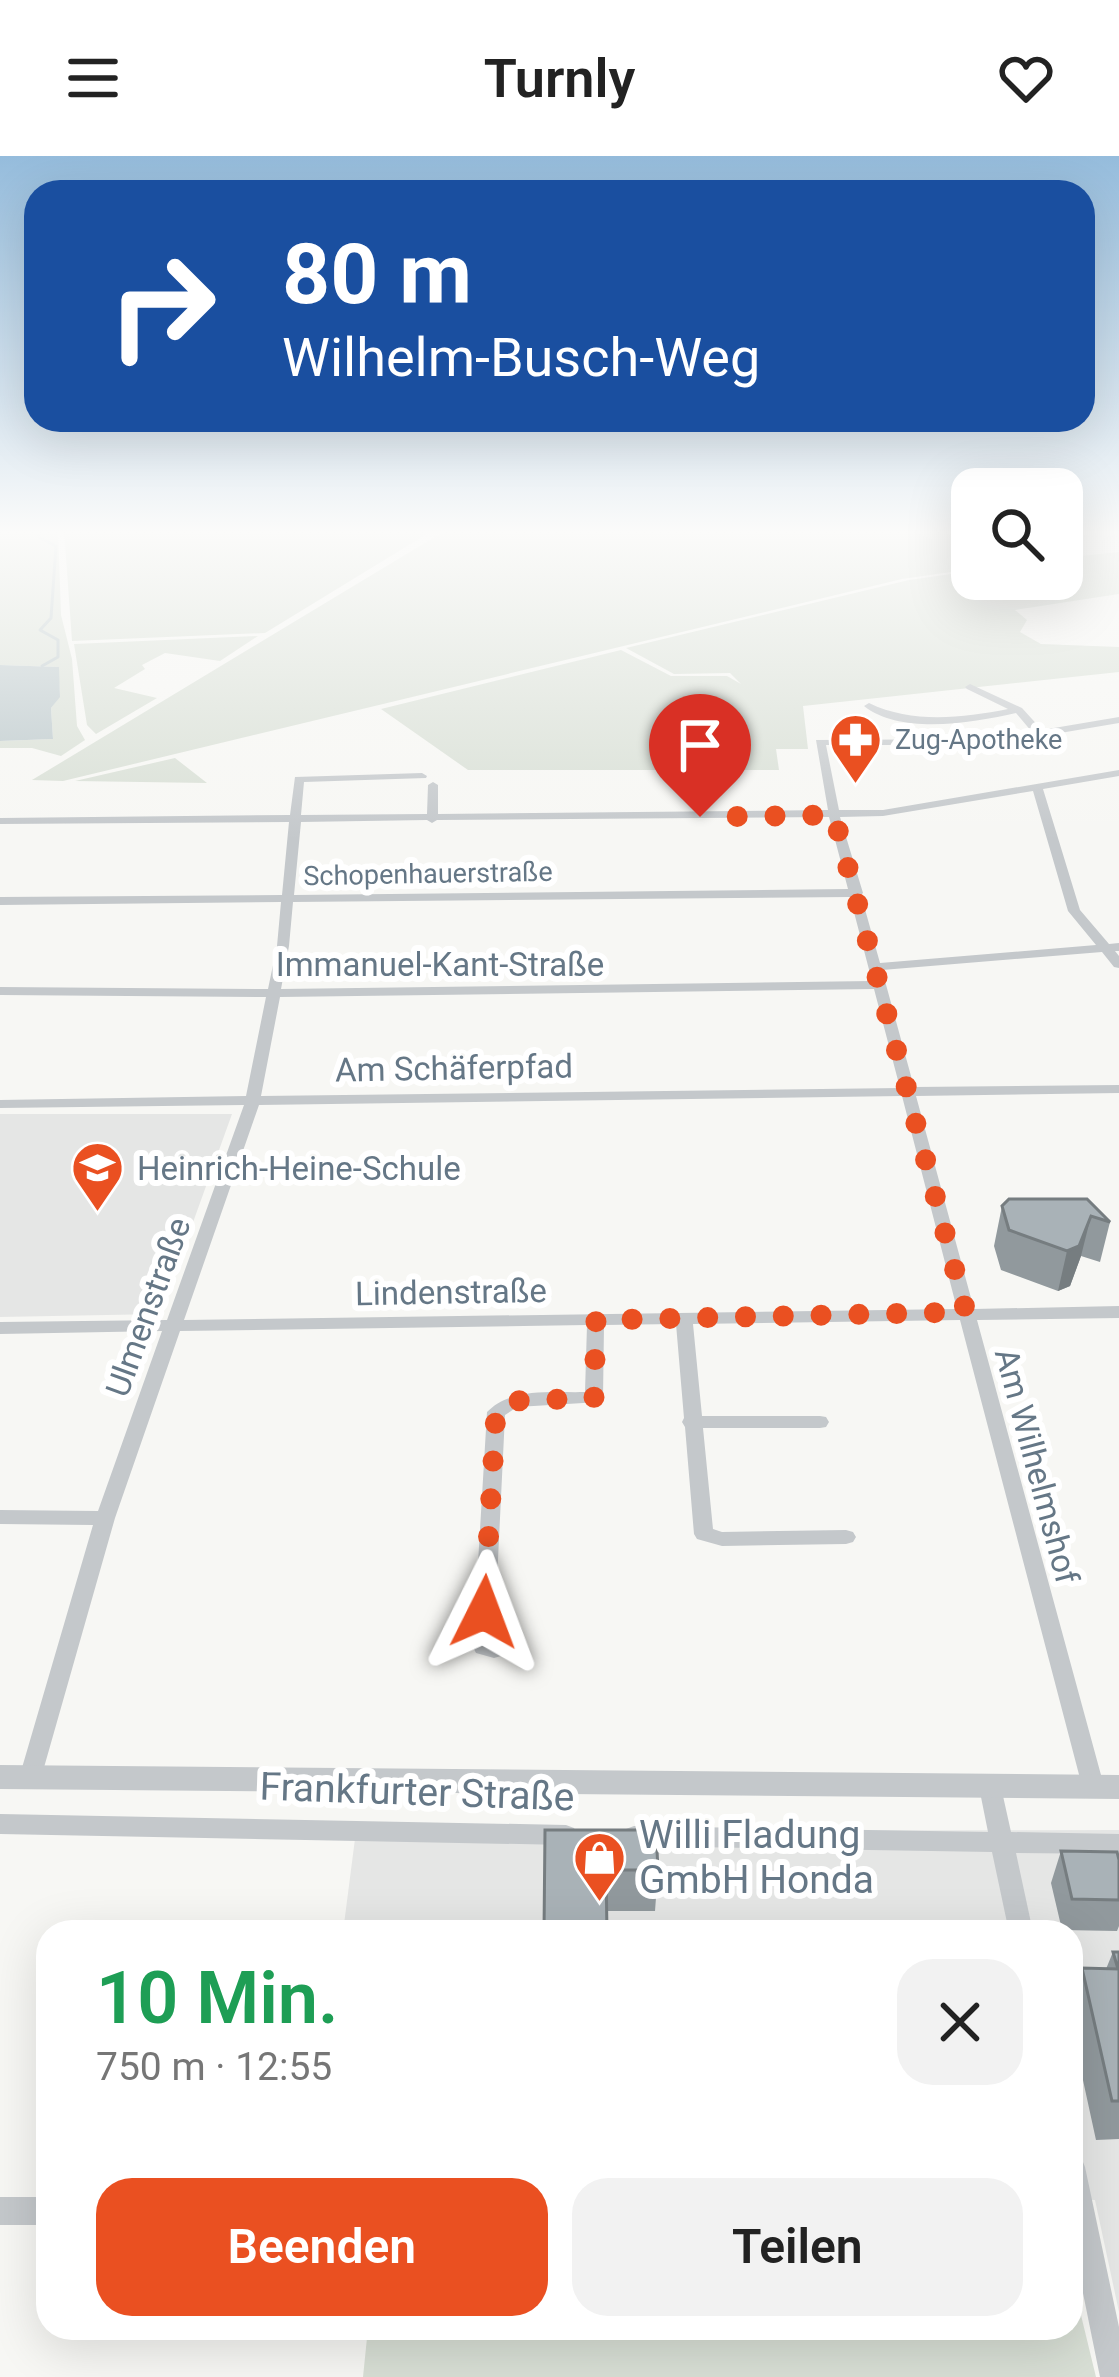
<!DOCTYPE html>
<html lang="de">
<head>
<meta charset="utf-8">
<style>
	:root { --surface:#fff; --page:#f2f2f2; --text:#222; --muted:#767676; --accent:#ea5021 }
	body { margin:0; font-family:Roboto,sans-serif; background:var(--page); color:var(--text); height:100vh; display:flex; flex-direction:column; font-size:45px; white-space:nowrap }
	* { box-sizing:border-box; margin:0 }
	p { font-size:39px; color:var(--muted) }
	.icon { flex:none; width:66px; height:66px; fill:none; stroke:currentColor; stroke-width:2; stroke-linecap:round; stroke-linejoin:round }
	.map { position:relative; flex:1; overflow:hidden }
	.drawer { position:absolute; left:36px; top:1764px; width:1047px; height:420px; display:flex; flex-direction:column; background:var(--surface); border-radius:36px; box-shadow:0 12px 48px #0002 }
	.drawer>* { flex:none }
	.hud { position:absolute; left:24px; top:24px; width:1071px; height:252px; border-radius:36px; box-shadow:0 12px 48px #0002; background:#1a4fa0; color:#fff; overflow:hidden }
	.fabs { position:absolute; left:951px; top:312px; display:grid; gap:24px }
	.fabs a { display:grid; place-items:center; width:132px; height:132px; border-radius:24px; background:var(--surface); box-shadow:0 12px 48px #0002; font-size:60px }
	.pin { position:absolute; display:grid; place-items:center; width:102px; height:102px; color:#fff; margin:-123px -51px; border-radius:50% 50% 50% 0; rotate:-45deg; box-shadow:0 0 12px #0007 }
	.pin .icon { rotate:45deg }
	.me { position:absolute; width:132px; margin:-66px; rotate:3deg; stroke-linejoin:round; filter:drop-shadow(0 0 9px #0008) }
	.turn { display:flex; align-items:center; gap:42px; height:252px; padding:0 60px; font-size:54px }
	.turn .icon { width:156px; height:156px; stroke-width:2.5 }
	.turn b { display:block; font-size:84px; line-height:102px }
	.round { display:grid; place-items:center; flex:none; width:126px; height:126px; border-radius:36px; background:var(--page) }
	.overview { display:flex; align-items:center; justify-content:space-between; height:204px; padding:0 60px }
	h1 { font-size:72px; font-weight:600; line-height:90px; color:#1e9e55 }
	.action { display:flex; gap:24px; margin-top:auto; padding:24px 60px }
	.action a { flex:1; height:138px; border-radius:36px; background:var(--accent); color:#fff; font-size:48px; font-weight:600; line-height:138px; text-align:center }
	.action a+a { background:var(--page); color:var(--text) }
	header { display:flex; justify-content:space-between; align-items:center; height:156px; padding:0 60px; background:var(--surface); font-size:54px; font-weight:600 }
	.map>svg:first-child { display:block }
	.built { fill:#e5e6e5 }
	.green { fill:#d8dfd5 }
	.water { fill:#bac7ca }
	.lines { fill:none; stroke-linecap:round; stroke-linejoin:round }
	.stream { stroke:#bac7ca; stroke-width:3 }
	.minor { fill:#c4c8cb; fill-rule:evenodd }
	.tertiary { fill:#c4c8cb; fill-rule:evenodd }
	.wall { fill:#91999d }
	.shaded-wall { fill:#767d80 }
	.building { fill:#a9b2b7; stroke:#767d80; stroke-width:3 }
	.route { stroke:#ea5021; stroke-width:21; stroke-dasharray:0 37.8 }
	.labels { text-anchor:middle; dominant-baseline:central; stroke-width:12; stroke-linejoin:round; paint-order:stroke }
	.far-poi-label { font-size:27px; fill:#657786; stroke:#fff; text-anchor:start }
	.far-street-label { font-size:27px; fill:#657786; stroke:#fff }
	.street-label { font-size:33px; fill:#657786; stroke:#fff }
	.poi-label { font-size:33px; fill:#657786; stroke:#fff; text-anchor:start }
	.near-street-label { font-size:39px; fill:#657786; stroke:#fff }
	.near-poi-label { font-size:39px; fill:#657786; stroke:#fff; text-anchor:start }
</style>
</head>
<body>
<header><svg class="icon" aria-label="menu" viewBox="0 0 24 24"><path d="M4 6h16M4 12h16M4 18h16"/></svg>Turnly<svg class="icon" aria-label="heart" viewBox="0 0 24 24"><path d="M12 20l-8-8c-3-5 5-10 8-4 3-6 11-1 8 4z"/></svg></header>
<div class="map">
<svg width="1119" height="2221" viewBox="0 0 1119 2221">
	<rect width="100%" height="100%" fill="#f7f7f4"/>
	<path class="built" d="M0,958H232L160,1158L0,1161Z
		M1119,1674V2156L1095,2044L1071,2043V1776H343L356,1675Z"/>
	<path class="green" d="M0,373H58L61,459L72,503L77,570L85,584L61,600L32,592H0V585L53,583L51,552L60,540L58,511L0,509Z
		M64,373H435L265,477L72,485Z
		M448,373H972V413L902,423L63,625L32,624Z
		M1119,396V438L1015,454L1027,464L1020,476L1041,488L1119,491V516L803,550L808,593H776L779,614H468L381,553L621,494L671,520H727L741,528L730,517L674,518L626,492L909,424L972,415V423H1062V402Z
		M258,480L220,505L165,497L142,509L145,513L114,532L157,542L96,578L87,569L74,488Z
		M175,602L207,627L75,625Z
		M1071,2118L1096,2221H363L368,2172H1071Z"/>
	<path class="water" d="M0,509L59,511L60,541L51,552L53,583L0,585Z"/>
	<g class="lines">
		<path class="stream" d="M36,373L40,382L56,390L51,462L40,474L58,484V501L42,510"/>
		<path class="minor" d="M970,528L1022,552L1042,574L1119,561V567L990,589H826L839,654H883L1119,614V620L1043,633L1080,754L1109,788L1119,787V795H1115L1119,800V812L1114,811L1102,796L882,814L914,931L1119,929V937L916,940L974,1153L1119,1150V1162L977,1164L1104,1630L1101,1637L1093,1640L1085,1637L1082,1630L960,1164L693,1168L702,1260H820L826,1261L829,1266L826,1271L820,1272H703L713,1373L722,1376L846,1374L853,1376L856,1381L853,1386L846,1388L722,1390L697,1383L694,1378L685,1271L682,1266L684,1262L676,1168L604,1169L603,1242L600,1246L517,1251L505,1259L494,1486L501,1488L505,1494L501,1500L494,1502L476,1497L473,1491L487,1256C511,1231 552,1237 585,1236L587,1169L180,1175L115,1362L41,1622L38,1629L30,1632L22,1629L19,1622L93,1369L0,1368V1354L98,1355L162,1175L0,1178V1166L167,1164L244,949L0,952V944L246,940L266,841L0,839V831L268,833L277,790L281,746L0,749V741L282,739L289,666L0,668V662L290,659L295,621L422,617L427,620L426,622L304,626L301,659L427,658L428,629L433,626L438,629V658L828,654L816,584L990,583L1032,576L1016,557C973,567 900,579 864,550L869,547C912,568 962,562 1008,553L967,533L965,531ZM1033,635L1068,755L1096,789L880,807L861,739L863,737L840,661L883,660ZM829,661L848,733L294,739L301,666L427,664L432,667L437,664ZM850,741L872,825L281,833L289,790L293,746ZM874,833L900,932L261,940L280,841ZM902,940L957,1153L184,1164L259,949Z
			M990,1621L998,1624L1001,1631L1011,1676L1119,1678V1698L1016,1697L1033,1776H1009L992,1696L634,1690L626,1687L622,1680L626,1673L634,1670L988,1676L979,1631L982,1624Z
			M0,1658L566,1669L574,1672L578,1679L574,1686L566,1689L0,1678Z
			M1071,1997L1081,2001L1085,2011L1119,2171V2221H1100L1071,2078Z
			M0,2041H48V2069H0Z"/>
		<path class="tertiary" d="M0,1609L1119,1619V1643L0,1633Z"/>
	</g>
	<path class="wall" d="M1087,1043L1110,1066L1100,1106L1081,1100L1070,1130L1058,1135L1001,1114L994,1090L1002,1050Z
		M545,1674L658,1714L655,1755H607Z
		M1061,1695L1119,1704V1770L1117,1775L1062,1774L1051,1727Z
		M1113,1796H1119V1983L1096,1984L1071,1869V1843L1082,1812L1106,1813Z"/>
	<path class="shaded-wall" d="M1091,1060L1081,1100L1070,1130L1058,1135L1067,1095Z"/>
	<path class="building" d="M1009,1043H1087L1110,1066L1091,1060L1079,1090L1067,1095L1009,1074L1002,1050Z
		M545,1674H656L658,1714H606L607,1776H544Z
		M1061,1695L1117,1696L1119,1704V1744L1072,1743Z
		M1113,1796H1119V1945H1112L1082,1812L1118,1813Z"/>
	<linearGradient id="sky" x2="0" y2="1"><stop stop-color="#95bcdc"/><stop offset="0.55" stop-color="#fbfbfa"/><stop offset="1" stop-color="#fbfbfa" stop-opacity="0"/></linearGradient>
	<rect width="1119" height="684" fill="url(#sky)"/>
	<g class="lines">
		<path class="route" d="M484,1456L496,1256L513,1245L594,1242L596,1164L966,1156L834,659L700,661"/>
	</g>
	<defs>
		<symbol id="pharmacy-pin" viewBox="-11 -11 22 30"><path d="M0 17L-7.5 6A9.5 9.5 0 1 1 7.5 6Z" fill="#ea5021" stroke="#fff"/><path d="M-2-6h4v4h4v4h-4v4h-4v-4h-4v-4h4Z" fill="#fff"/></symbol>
		<symbol id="school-pin" viewBox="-11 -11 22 30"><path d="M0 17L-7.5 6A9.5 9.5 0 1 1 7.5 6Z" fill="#ea5021" stroke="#fff"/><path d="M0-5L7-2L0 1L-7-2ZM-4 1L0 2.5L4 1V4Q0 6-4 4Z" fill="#fff"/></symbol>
		<symbol id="shop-pin" viewBox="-11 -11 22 30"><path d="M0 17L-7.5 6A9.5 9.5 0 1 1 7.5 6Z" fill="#ea5021" stroke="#fff"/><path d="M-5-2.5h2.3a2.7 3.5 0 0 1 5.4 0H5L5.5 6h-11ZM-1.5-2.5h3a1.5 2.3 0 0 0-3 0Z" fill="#fff"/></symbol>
	</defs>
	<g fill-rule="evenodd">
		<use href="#pharmacy-pin" x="826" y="554" width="59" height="81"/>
		<use href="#school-pin" x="68" y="982" width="59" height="81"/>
		<use href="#shop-pin" x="570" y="1672" width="59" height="81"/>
	</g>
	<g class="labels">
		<g class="far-poi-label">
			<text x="895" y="584">Zug-Apotheke</text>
		</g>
		<g class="far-street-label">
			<text transform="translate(428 718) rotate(-1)">Schopenhauerstraße</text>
		</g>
		<g class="street-label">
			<text x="440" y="808">Immanuel-Kant-Straße</text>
			<text transform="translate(454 912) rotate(-1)">Am Schäferpfad</text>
			<text transform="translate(451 1136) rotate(-1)">Lindenstraße</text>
			<text transform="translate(148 1151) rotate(-70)">Ulmenstraße</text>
			<text transform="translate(1037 1310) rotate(75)">Am Wilhelmshof</text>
		</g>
		<g class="poi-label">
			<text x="137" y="1012">Heinrich-Heine-Schule</text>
		</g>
		<g class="near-street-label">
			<text transform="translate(417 1636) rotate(2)">Frankfurter Straße</text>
		</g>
		<g class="near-poi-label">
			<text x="639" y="1679">Willi Fladung<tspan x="639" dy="45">GmbH Honda</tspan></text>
		</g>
	</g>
</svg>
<div class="fabs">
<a><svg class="icon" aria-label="search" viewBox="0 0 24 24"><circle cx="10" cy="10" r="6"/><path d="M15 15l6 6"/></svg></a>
</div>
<div class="pin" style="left:700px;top:661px;background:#d93025"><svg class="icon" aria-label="arrive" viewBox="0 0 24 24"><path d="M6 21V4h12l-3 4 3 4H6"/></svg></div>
<svg class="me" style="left:484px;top:1456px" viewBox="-20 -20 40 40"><path d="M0-17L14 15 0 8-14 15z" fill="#ea5021" stroke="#fff" stroke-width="4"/></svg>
<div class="hud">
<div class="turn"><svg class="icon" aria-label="right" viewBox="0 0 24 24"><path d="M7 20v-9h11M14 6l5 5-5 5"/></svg><div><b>80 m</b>Wilhelm-Busch-Weg</div></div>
</div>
<section class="drawer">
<div class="overview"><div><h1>10 Min.</h1><p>750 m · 12:55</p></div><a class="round"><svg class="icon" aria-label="close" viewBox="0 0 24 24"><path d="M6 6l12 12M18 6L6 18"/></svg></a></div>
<div class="action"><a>Beenden</a><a>Teilen</a></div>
</section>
</div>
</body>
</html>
